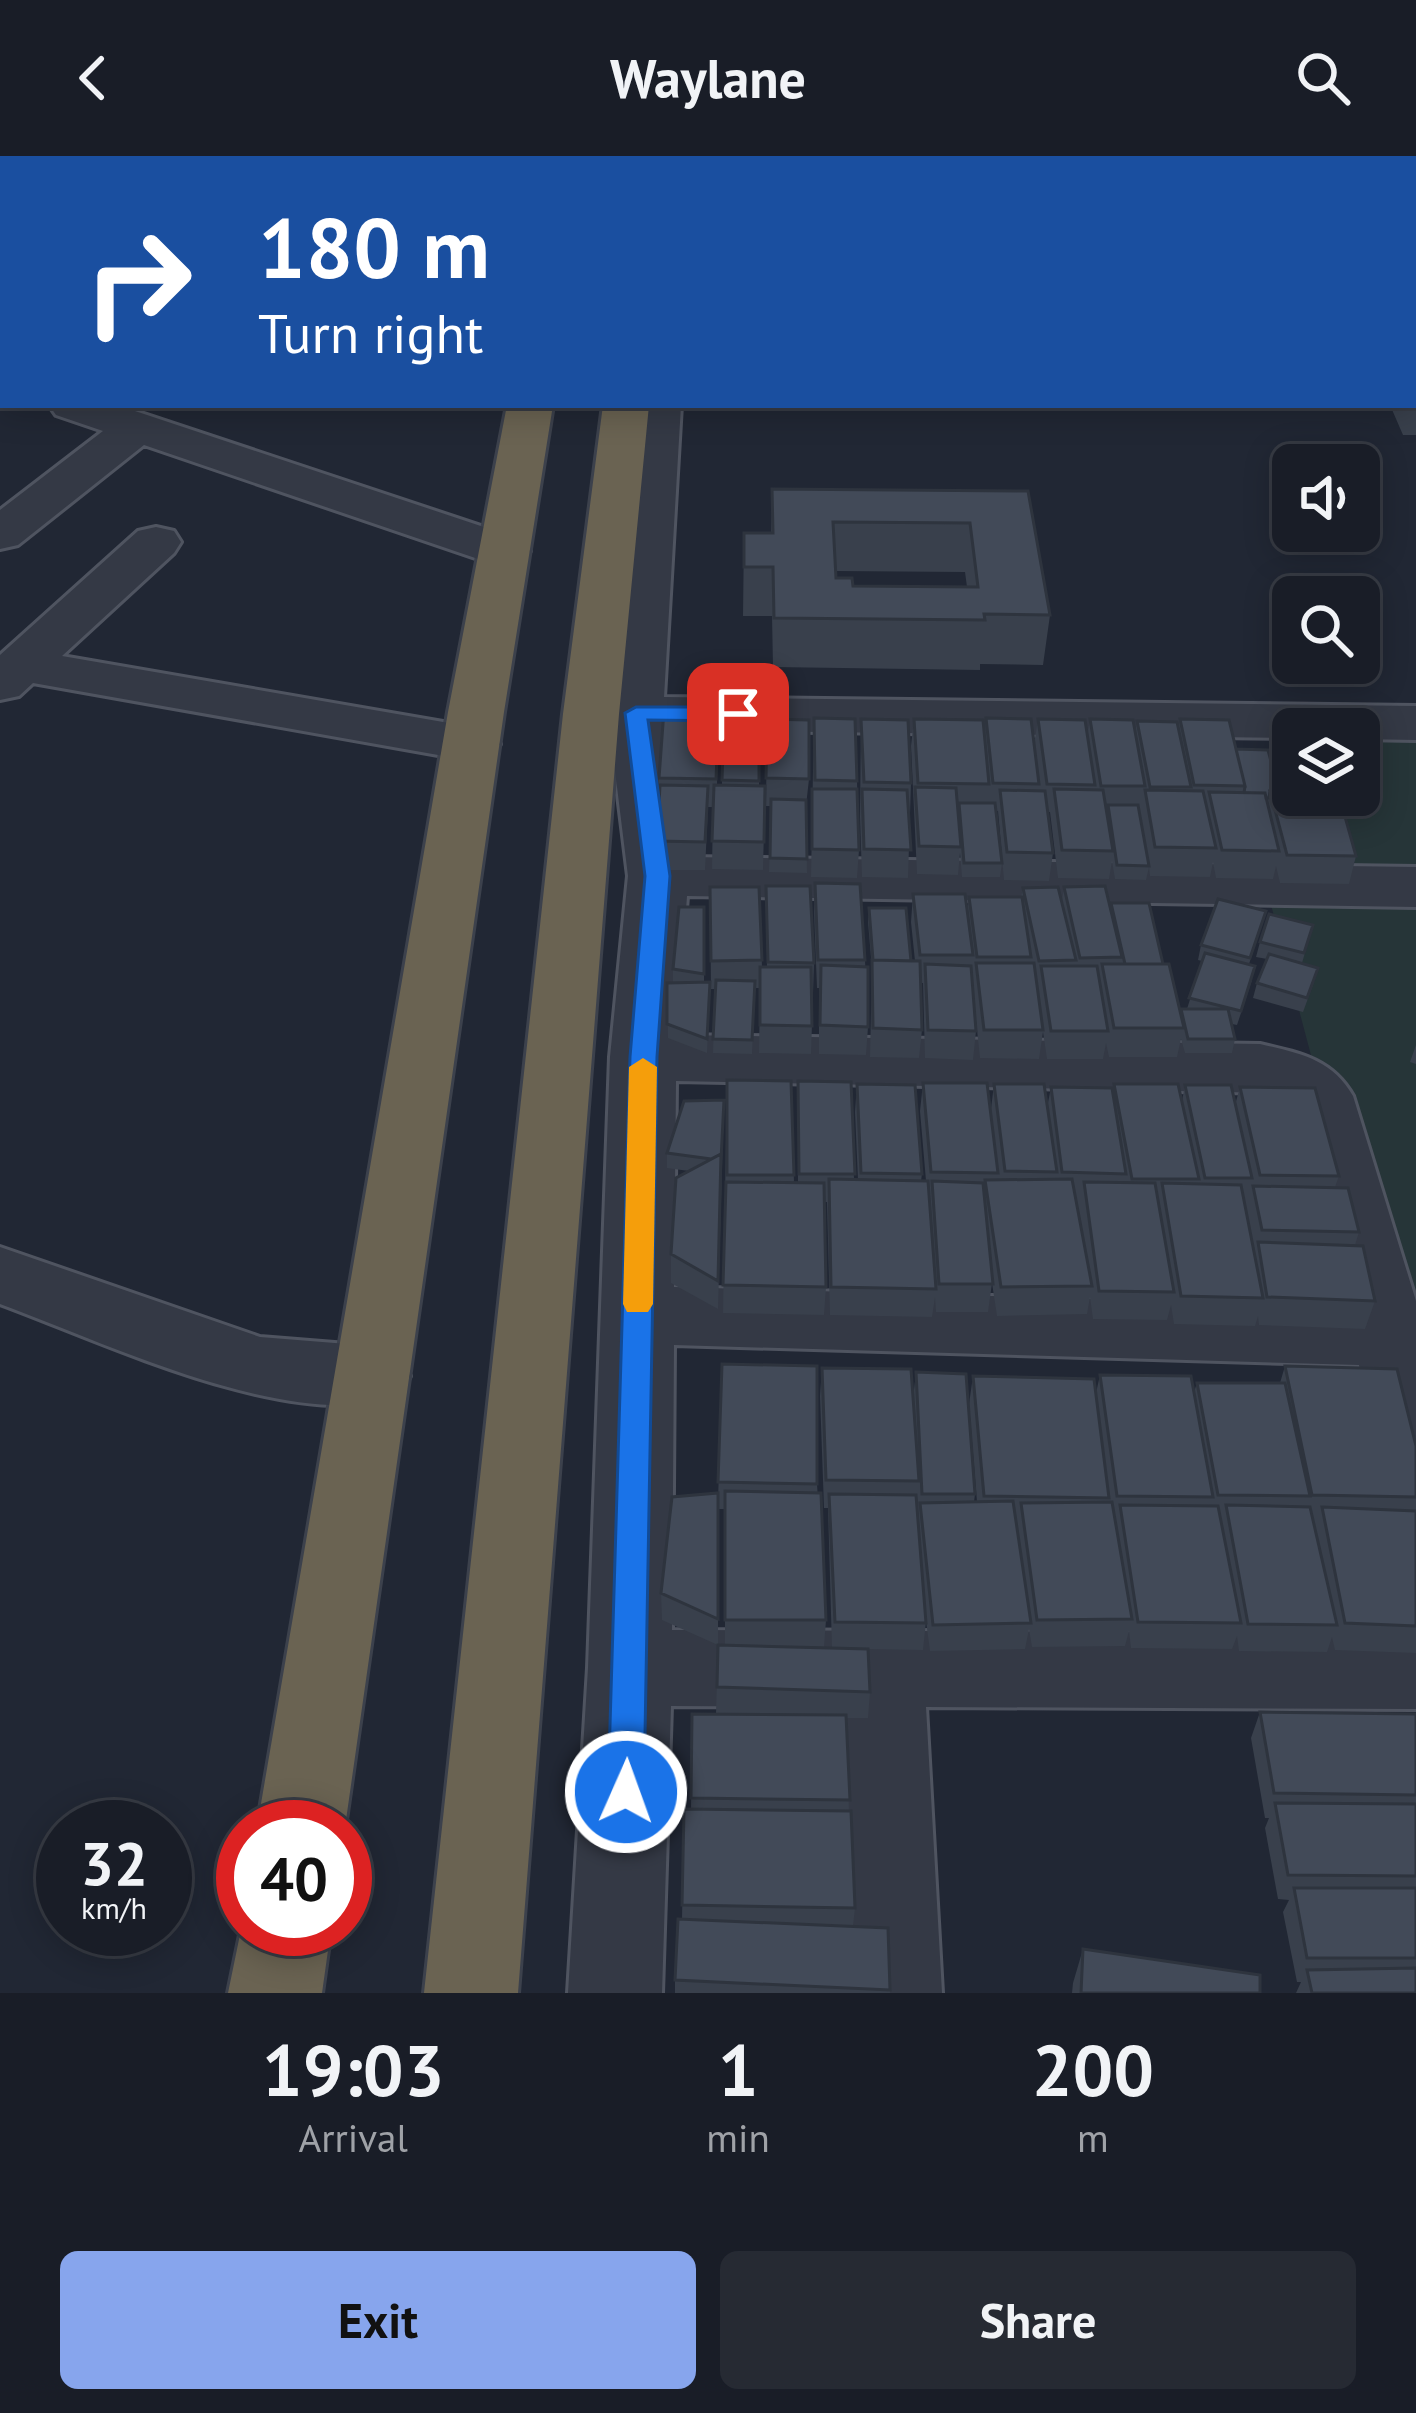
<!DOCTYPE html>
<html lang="en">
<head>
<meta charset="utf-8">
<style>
	:root { --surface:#191d27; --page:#262a33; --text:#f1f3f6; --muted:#9fa2a7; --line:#373b44; --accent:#87a5ed }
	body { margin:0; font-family:"PT Sans",sans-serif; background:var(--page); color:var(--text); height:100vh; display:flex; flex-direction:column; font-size:45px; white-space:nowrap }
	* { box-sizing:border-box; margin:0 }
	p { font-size:39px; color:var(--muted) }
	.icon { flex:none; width:66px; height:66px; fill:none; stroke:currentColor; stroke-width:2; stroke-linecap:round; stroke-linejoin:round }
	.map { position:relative; height:1837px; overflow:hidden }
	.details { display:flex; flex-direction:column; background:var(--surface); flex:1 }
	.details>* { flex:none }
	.top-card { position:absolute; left:0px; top:0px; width:1416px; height:252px; box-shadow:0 6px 30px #0003,0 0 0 3px var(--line); background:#1a4fa0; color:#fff; overflow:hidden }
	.fabs { position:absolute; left:1272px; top:288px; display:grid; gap:24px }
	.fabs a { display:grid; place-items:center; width:108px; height:108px; border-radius:18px; background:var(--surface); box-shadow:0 6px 30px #0003,0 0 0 3px var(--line); font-size:60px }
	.speed { position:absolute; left:36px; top:1644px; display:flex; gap:24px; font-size:60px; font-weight:700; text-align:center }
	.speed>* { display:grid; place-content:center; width:156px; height:156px; border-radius:50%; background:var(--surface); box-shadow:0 6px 30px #0003,0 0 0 3px var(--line); line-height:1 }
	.speed small { font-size:30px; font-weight:400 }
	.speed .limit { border:18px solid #d22; background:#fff; color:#111 }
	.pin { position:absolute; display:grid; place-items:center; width:102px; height:102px; color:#fff; margin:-51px; border-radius:24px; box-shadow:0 6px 18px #0006 }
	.me { position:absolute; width:132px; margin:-66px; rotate:2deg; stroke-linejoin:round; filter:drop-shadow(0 0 9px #0008) }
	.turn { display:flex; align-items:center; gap:42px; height:252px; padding:0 60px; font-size:54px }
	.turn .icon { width:156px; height:156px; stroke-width:2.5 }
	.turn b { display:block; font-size:84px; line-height:102px }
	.eta { display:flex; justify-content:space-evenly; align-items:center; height:204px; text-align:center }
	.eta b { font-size:72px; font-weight:700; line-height:84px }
	.cta { display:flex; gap:24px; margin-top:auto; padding:24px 60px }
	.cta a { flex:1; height:138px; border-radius:18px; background:var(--accent); color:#111; font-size:48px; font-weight:700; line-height:138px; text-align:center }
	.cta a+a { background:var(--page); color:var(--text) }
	header { display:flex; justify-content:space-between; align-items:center; height:156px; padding:0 60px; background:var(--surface); font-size:54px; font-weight:700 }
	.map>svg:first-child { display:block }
	.green { fill:#263538 }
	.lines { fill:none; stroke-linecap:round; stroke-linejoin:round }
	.minor-casing { stroke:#4f5460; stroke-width:6 }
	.highway-casing { stroke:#3c414c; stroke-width:6 }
	.minor { fill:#343945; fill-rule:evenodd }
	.highway { fill:#6a6352; fill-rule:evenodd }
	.wall { fill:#39404c; fill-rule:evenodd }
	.building { fill:#424a58; stroke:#2e343e; stroke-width:3; fill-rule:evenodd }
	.route { fill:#1a73e8; stroke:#114b97; stroke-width:3 }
	.slow { fill:#f59e0b }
</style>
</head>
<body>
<header><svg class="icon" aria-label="back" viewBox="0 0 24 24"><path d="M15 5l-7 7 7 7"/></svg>Waylane<svg class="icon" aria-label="search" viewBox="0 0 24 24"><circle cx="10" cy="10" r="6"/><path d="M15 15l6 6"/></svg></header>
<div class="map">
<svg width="1416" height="1837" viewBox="0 0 1416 1837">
	<rect width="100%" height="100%" fill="#212734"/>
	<path class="green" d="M1416,567V1294L1266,730L1361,732L1337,639H1359V573Z"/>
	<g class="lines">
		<defs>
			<path id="minor" d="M475,0H539L541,3H477Z
				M853,0H891V3H853Z
				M1141,0H1179L1180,3H1142Z
				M3,65V90L0,91V66Z
				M0,209L3,210V238L0,237Z
				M49,249H117L523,384L530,395L523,406L505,410L487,406L144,289L18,389L0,393V354L103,275L56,259Z
				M635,249H681L664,541L1416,550V584L1359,583V573H1293V582L666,574L685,701L1416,711V751L687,740L677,879L1260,888C1299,897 1332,903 1353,940L1416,1145V1326L1389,1317L1377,1294L1359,1209L674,1189L672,1474L1416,1477V1553L926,1551L942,1837H848L841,1551L671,1550L662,1837H568L588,1512L610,901L628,720L609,566L603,557L609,549ZM676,925L1273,937L1290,951L1345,1150L674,1131Z
				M156,371L174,375L181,386L174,397L62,500L472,571L492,576L500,588L492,600L472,605L33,527L19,540L0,544V499L138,375Z
				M0,1091L260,1181L372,1190L399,1199L410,1220L399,1241C291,1277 104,1186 0,1148Z"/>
			<path id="highway" d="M551,0H589V3H551Z
				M633,0H671V3H633Z
				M507,249H553L504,556L345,1671H257L448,556Z
				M603,249H649L619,558L518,1837H424L563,558Z
				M243,1764V1773H331L322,1837H228Z"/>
		</defs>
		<use href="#minor" class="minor-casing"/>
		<use href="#highway" class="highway-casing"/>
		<use href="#minor" class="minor"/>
		<use href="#highway" class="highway"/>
	</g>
	<path class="wall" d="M1178,0H1416V6H1413V3H1254L1253,1V3H1179Z
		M1413,81H1416V279H1403L1390,249H1413Z
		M772,333L1028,335L1050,459L1043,509L980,508V514L773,511L772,460H743L744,377H771ZM835,415L965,416L967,431L853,430L836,422Z
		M719,556L717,629H722V624L759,561V630H765L763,714L712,713L713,651H708L705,714H657L659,622Z
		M814,562L857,625L859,694L857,722L811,721Z
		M986,562L1034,589L1038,563L1087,581L1090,563L1135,578L1137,565L1179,572L1180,563L1236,593L1279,635L1269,594L1275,566L1293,573V639L1356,700L1349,728L1280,727L1276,710L1273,723L1216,722L1213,706L1210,721L1150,720L1149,711L1146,724L1115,723L1112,705L1109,723L1058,722L1050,656H1048L1053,697L1049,725L1004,724L998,655H996L1002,707L1000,721H962L960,697L958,719L917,718L911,590L914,563L985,580Z
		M767,563L809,623L806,650L807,717L769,716L771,650H766Z
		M861,563L911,627L908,722L862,721L860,661Z
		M815,727L865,804L868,871L866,899L819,898V832H817L814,756Z
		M766,730L814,807L811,898L759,897L760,832H755L752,898L713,897L715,833H711L710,731H759L762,811H767Z
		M1064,731L1110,752L1111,747L1163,808L1180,856L1187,853L1202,805L1198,804L1201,789L1262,769L1249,808L1252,824L1237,869L1232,868L1235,883L1232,897H1185L1181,883L1177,901H1109L1106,887L1103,903H1047L1043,876L1039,903L980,902L974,846L976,875L973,904L925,902L923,827H921L922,874L919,902L870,901L872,813L868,766L869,752L911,805H915L911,766L913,738L967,759L969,741H1021L1023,732L1062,744Z
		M704,751V826H710L707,897L668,882L667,827H673V813Z
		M1313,769L1302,807L1314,826L1303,856L1253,842L1257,827L1267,803L1256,801L1260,786Z
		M1416,889V908L1410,906Z
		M727,924L791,925L794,1027H798V925L851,926L854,1024H858L855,956L857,928L922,1018L921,1025H926L920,955L923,927L991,953L994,928L1047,952L1051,931L1113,936L1114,928L1182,945L1185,929L1235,949L1240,931L1339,1020L1335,1031L1359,1076L1355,1089L1375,1145L1365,1173L1259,1169L1258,1160L1255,1170L1174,1168L1171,1149L1167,1164L1093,1163L1090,1141L1087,1158L997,1160L992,1127L988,1156H936L935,1141L932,1161L830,1159L827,1046H824L826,1131L824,1159L723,1157Z
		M724,944L718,1153L671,1127V1098L689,1015L667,1012V997Z
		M722,1208L817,1328L826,1464L824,1491L771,1490L832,1492L828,1352H824L820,1240L822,1212L913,1243L916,1216L975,1338L974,1346H977L969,1248L973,1220L1096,1237L1100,1219L1194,1236L1197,1227H1280L1285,1210L1416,1290V1497L1335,1494L1332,1481L1327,1496L1239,1495L1237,1480L1232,1493L1131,1492L1129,1475L1125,1490L1032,1491L1029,1473L1025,1493L930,1495L926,1465L923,1494L868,1493L870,1536L868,1562H846L849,1655L855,1752L853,1770L888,1772L890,1837H675V1824L682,1763L684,1653H691L692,1558L716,1557L718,1489L662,1464L661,1437L718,1346ZM718,1353H725V1489H718Z
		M1260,1556L1416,1558V1837H1296L1301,1826H1297L1283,1756L1289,1744L1278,1743L1265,1672L1269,1662H1265L1251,1582Z
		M1083,1793L1260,1837H1072L1073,1827Z"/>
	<path class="building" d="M711,0H780V3H710Z
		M785,0H870V3H785Z
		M1307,0H1387L1388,3H1308Z
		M1413,9H1416V66H1413Z
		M1413,126H1416V143H1413Z
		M1413,147L1416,154V232L1413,229Z
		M772,333L1028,335L1050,459L984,458L985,464L774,462L773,411H744V377H773ZM833,366L970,367L978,431L853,430L852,422H836Z
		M664,554L719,556L716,623L659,622Z
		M724,561H759V625L722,624Z
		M814,562L855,563L857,625L815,624Z
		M986,562L1031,563L1039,628L993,627Z
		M767,563L809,564V623L766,622Z
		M861,563L908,564L911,627L864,626Z
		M914,563L983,564L989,628L918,627Z
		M1038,563L1085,564L1095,629L1047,628Z
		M1090,563L1133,564L1145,630H1101Z
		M1180,563L1229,564L1245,630L1194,629Z
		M1137,565L1177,566L1191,631H1150Z
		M1275,566L1320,567L1322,573H1293V628Z
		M1236,593L1268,594L1279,635H1270L1269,642H1266L1265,637H1244L1245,630Z
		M660,629L708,630L705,686L657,685Z
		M714,629L765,630L764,686L712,685Z
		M915,631L956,632L961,691L919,690Z
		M812,633H857L859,694L812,693Z
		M862,633L907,634L911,694L864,693Z
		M1054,633L1103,634L1113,695L1062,694Z
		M1000,634L1045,635L1053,697L1007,696Z
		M1145,634L1203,635L1216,692L1155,691Z
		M1270,635L1293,636V639H1339L1356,700L1287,699Z
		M1209,636L1265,637L1279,695L1222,694Z
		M771,643L806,644L807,703L770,702Z
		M959,647H995L1002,707H964Z
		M1108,649H1138L1149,710L1117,709Z
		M815,727L860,728L865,804H818Z
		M766,730H810L814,807L768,806Z
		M1105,730L1122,801L1080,802L1064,731Z
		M710,731H759L762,804L711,805Z
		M1058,731L1076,804L1039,805L1023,732Z
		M913,738H965L973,799H920Z
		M969,741H1022L1031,801H977Z
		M1218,743L1266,755L1250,802L1201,789Z
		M1111,747H1149L1163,808H1125Z
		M679,751H704V818L673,813Z
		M869,752H906L911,805L873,804Z
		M1269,758L1313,769L1304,797L1260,786Z
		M1205,797L1255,810L1241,855L1189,842Z
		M1269,798L1318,812L1307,842L1257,827Z
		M872,804L920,805L922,874L873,872Z
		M976,807H1034L1043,874H984Z
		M925,808L971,810L976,875L928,874Z
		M1102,808H1169L1184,872H1114Z
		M821,809L868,811V871L820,869Z
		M1041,810H1097L1108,875H1051Z
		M760,811H811L812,870L760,869Z
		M716,824L755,825L752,884L713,883Z
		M710,826L707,883L667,868V827Z
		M1181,853H1228L1235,883H1188Z
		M727,924L791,925L794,1019H727Z
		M798,925L851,926L855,1018H799Z
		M923,927H987L998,1017L931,1016Z
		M857,928L915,929L922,1018L861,1017Z
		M994,928H1044L1057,1016L1005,1015Z
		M1114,928H1178L1199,1023H1132Z
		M1185,929H1231L1252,1022H1205Z
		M1051,931L1112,932L1126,1018L1062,1016Z
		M1240,931L1315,932L1339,1020L1260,1019Z
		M724,944L721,1004V998L711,1003L667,997L684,945Z
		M721,998L718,1125L671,1098L676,1022Z
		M829,1023L928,1025L936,1133L831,1131Z
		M1072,1023L1092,1130L1001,1131L985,1024Z
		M932,1025L983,1027L993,1128H939Z
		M726,1026L824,1027L826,1131L723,1129Z
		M1084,1026L1155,1027L1174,1136L1099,1135Z
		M1162,1027L1241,1029L1263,1142L1181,1140Z
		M1253,1030L1348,1032L1359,1076L1262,1074Z
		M1258,1086L1363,1090L1375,1145L1267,1141Z
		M722,1208L817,1210V1328L718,1326Z
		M1285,1210L1397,1213L1416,1290V1341L1312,1339Z
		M822,1212L911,1213L919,1325L826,1324Z
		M916,1216L966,1218L975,1338H922Z
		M1100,1219L1191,1220L1213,1341L1117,1340Z
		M973,1220L1094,1223L1109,1342L984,1340Z
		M1197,1227H1285L1310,1340L1218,1339Z
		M725,1335L821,1337L826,1464H725Z
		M718,1337V1463L661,1437L672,1341Z
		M829,1338L916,1339L926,1467L835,1466Z
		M1013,1345L1031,1467L933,1469L920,1347Z
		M1112,1346L1132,1463L1037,1464L1021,1347Z
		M1120,1349L1218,1350L1241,1467L1138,1466Z
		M1226,1349L1310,1351L1337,1469L1248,1468Z
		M1322,1351L1416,1355V1470L1345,1467Z
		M718,1489L868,1493L870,1536L717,1531Z
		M1260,1556L1416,1558V1639L1274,1637Z
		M692,1558L846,1559L850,1644L691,1642Z
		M1275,1647L1416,1648V1720L1288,1719Z
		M684,1653L851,1655L855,1752L682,1749Z
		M1294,1732H1416V1802H1307Z
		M678,1763L888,1772L890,1834L675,1824Z
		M1083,1793L1260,1819V1837H1081Z
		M1416,1812V1837H1312L1307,1814Z"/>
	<path class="route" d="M636,551H738L749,558L738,565L648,564L670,720L657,901L644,1636L639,1648L626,1653L613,1648L608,1636L630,901L645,720L625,557Z"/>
	<path class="slow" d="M643,902L657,911L653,1148L648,1156H627L623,1148L629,911Z"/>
</svg>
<div class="fabs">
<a><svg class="icon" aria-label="sound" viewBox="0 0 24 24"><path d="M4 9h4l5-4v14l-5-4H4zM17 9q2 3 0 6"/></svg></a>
<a><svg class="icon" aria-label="search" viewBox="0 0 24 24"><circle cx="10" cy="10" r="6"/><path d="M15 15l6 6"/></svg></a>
<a><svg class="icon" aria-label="layers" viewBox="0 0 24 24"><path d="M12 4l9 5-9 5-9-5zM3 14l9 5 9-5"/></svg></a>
</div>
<div class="speed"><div>32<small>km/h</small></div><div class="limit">40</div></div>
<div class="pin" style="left:738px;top:558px;background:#d93025"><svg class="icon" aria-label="arrive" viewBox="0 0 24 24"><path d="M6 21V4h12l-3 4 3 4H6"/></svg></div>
<svg class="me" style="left:626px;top:1636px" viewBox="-20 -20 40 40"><circle r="17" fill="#1a73e8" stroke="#fff" stroke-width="3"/><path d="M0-11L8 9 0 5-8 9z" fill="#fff"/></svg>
<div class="top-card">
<div class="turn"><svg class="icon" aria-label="right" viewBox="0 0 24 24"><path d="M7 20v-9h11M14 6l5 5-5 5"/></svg><div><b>180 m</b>Turn right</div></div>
</div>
</div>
<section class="details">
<div class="eta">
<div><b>19:03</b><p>Arrival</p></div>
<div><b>1</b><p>min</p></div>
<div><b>200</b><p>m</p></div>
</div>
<div class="cta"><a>Exit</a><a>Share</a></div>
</section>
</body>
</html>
